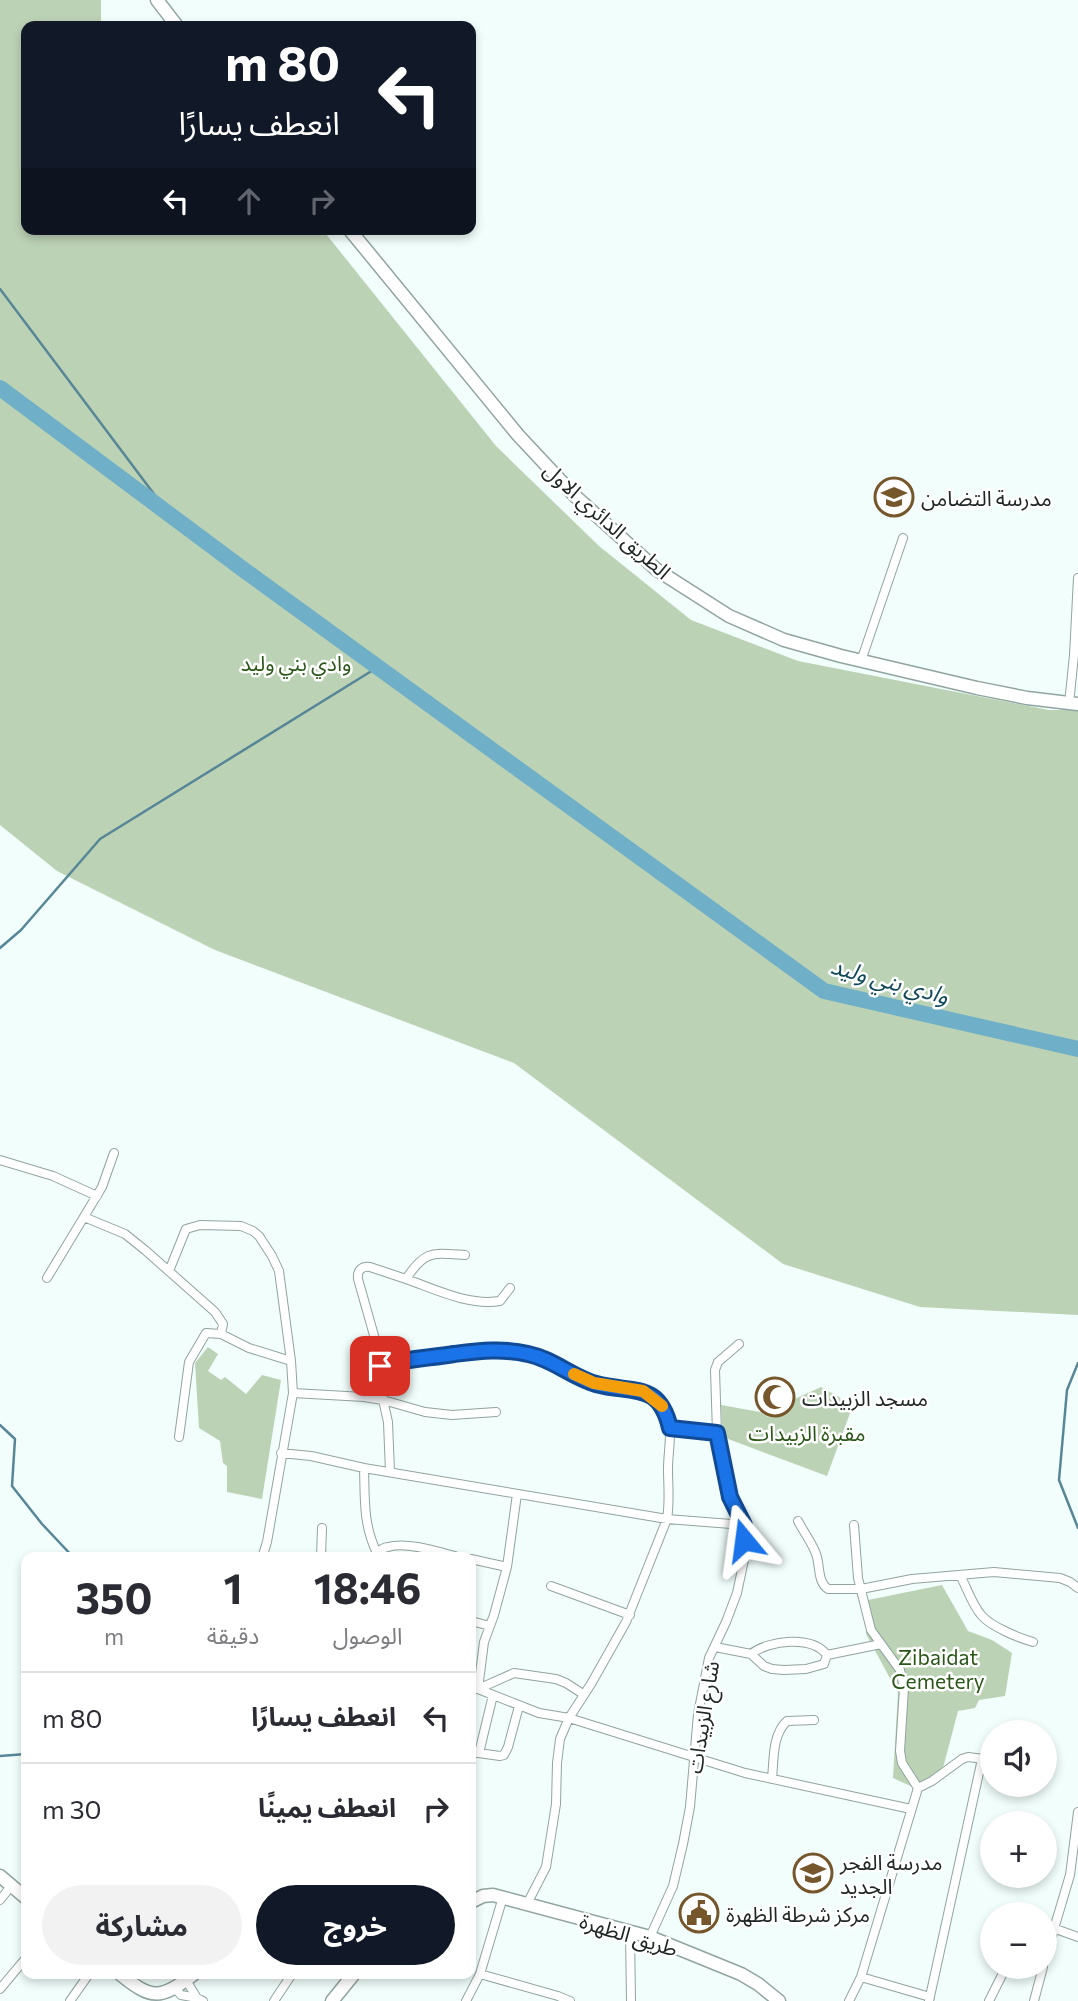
<!DOCTYPE html>
<html lang="ar">
<head>
<meta charset="utf-8">
<style>
	:root { --surface:#fff; --page:#f2f2f3; --text:#2b2b33; --muted:#7c7c81; --line:#e1e1e2; --accent:#111827 }
	body { margin:0; font-family:Commissioner,"Noto Sans Arabic",sans-serif; background:var(--page); color:var(--text); direction:rtl; height:100vh; display:flex; flex-direction:column; font-size:26px; white-space:nowrap }
	* { box-sizing:border-box; margin:0 }
	p { font-size:23px; color:var(--muted) }
	.icon { flex:none; width:38px; height:38px; fill:none; stroke:currentColor; stroke-width:2; stroke-linecap:round; stroke-linejoin:round }
	.map { position:relative; flex:1; overflow:hidden; direction:ltr }
	.drawer { position:absolute; left:21px; top:1552px; width:455px; height:427px; display:flex; flex-direction:column; background:var(--surface); border-radius:14px; box-shadow:0 4px 10px #0003; direction:rtl }
	.drawer>* { flex:none }
	.guide { position:absolute; left:21px; top:21px; width:455px; height:214px; border-radius:14px; box-shadow:0 4px 10px #0003; direction:rtl; background:#111827; color:#fff; overflow:hidden }
	.tools { position:absolute; left:980px; top:1720px; display:grid; gap:14px }
	.tools a { display:grid; place-items:center; width:77px; height:77px; border-radius:50%; background:var(--surface); box-shadow:0 4px 10px #0003; font-size:35px }
	.pin { position:absolute; display:grid; place-items:center; width:60px; height:60px; color:#fff; margin:-30px; border-radius:14px; box-shadow:0 4px 10px #0006 }
	.me { position:absolute; width:77px; margin:-38px; rotate:344deg; stroke-linejoin:round; filter:drop-shadow(0 0 5px #0008) }
	.turn { display:flex; align-items:center; gap:24px; height:147px; padding:0 21px; font-size:32px }
	.turn .icon { width:91px; height:91px; stroke-width:2.5 }
	.turn b { display:block; font-size:49px; line-height:60px }
	.lanes { display:flex; align-items:center; height:66px; padding:0 21px; background:#0003; justify-content:center; gap:35px; direction:ltr }
	.lanes .off { opacity:.35 }
	.eta { display:flex; justify-content:space-evenly; align-items:center; height:119px; text-align:center }
	.eta b { font-size:42px; font-weight:700; line-height:49px }
	.cta { display:flex; gap:14px; margin-top:auto; padding:14px 21px }
	.cta a { flex:1; height:80px; border-radius:42px; background:var(--accent); color:#fff; font-size:28px; font-weight:700; line-height:80px; text-align:center }
	.cta a+a { background:var(--page); color:var(--text) }
	ul { padding:0; list-style:none }
	li { display:flex; align-items:center; gap:21px; height:91px; padding:0 21px; border-top:2px solid var(--line) }
	li div { flex:1 }
	li b { display:block; font-size:26px }
	li em { font-style:normal }
	.map>svg:first-child { display:block }
	.green { fill:#bcd2b5 }
	.lines { fill:none; stroke-linecap:round; stroke-linejoin:round }
	.stream { stroke:#578697; stroke-width:2.5 }
	.river { stroke:#6fafc7; stroke-width:16 }
	.minor-casing { stroke:#90a4a0; stroke-width:10 }
	.secondary-casing { stroke:#90a4a0; stroke-width:15 }
	.primary-casing { stroke:#90a4a0; stroke-width:15 }
	.minor { stroke:#fff; stroke-width:8 }
	.secondary { stroke:#fff; stroke-width:12 }
	.primary { stroke:#fff; stroke-width:12 }
	.route-casing { stroke:#114b97; stroke-width:18 }
	.route { stroke:#1a73e8; stroke-width:12 }
	.slow { stroke:#f59e0b; stroke-width:12 }
	.labels { text-anchor:middle; dominant-baseline:central; stroke-width:5; stroke-linejoin:round; paint-order:stroke }
	.poi-label { font-size:21px; fill:#202826; stroke:#fff; text-anchor:start }
	.street-label { font-size:21px; fill:#202826; stroke:#fff }
	.park-label { font-size:21px; fill:#2a5718; stroke:#fff }
	.water-label { font-size:23px; font-style:italic; fill:#11495a; stroke:#fff }
</style>
</head>
<body>
<div class="map">
<svg width="1078" height="2001" viewBox="0 0 1078 2001">
	<rect width="100%" height="100%" fill="#f1fefb"/>
	<path class="green" d="M0,0H101V26H26V229H322L496,446L599,546L691,620L798,661L1049,710H1078V1315L920,1307L783,1264L514,1063L215,950L57,871L0,825Z
		M208,1347L218,1354L208,1371L221,1380L225,1377L246,1394L262,1375L281,1380L262,1499L227,1492V1466L223,1463L220,1441L199,1428L195,1363Z
		M821,1387L853,1405L827,1476L723,1437L721,1405L760,1412L768,1417L788,1402Z
		M942,1585L968,1631L992,1640L1012,1653L1005,1696L979,1700L975,1708L958,1711L943,1768L915,1788L893,1778L898,1693L866,1634L868,1600Z"/>
	<g class="lines">
		<path class="stream" d="M0,289L169,514
			M0,948L21,930L100,839L378,667
			M1078,1363L1067,1390L1059,1480L1078,1528
			M0,1425L15,1439L12,1486L42,1524L74,1558
			M0,1756L26,1754"/>
		<path class="river" d="M0,388L244,570L824,991L1078,1049"/>
		<defs>
			<path id="minor" d="M861,661L903,538
				M1069,704L1074,655L1078,578
				M0,1160L53,1176L97,1196
				M84,1217L125,1234L145,1250L215,1312L223,1324L221,1334
				M169,1271L186,1229L200,1225L241,1226L253,1231L259,1236L272,1256L279,1271L291,1361L293,1393L267,1542L262,1558
				M47,1278L102,1187L114,1153
				M406,1279C435,1289 468,1306 500,1301L510,1288
				M381,1366L409,1359L495,1349L529,1354L554,1363L594,1383L643,1391C652,1396 663,1404 667,1414C673,1431 668,1451 668,1469C668,1486 670,1502 667,1519L626,1622L591,1684L569,1718L560,1739L557,1763L556,1804L546,1867L527,1904
				M293,1393L364,1397L383,1400L377,1346L358,1279C357,1271 361,1266 370,1267L406,1279C425,1250 432,1253 465,1255
				M383,1400L425,1412L452,1415L496,1412
				M383,1400L388,1422L390,1472
				M670,1428L717,1433
				M179,1437L189,1362L206,1333L221,1334L249,1348L291,1361
				M281,1453L311,1456L364,1468L667,1519L744,1525
				M364,1468C365,1499 363,1525 377,1553
				M798,1521C804,1533 814,1545 817,1557C820,1569 818,1582 828,1589H861L912,1579L994,1572L1060,1578L1070,1582L1078,1588
				M321,1558L322,1528
				M375,1558C378,1552 381,1548 388,1547C408,1541 442,1553 462,1558
				M471,1559L507,1567
				M960,1575C967,1588 972,1605 982,1616C992,1627 1019,1638 1033,1642
				M551,1586L630,1615
				M471,1621L490,1626
				M715,1647L751,1654L764,1666L772,1669L784,1670L806,1669L824,1664L827,1655
				M751,1654C769,1640 812,1635 827,1655L881,1644
				M471,1688L478,1689L539,1713L569,1718L745,1773L911,1809
				M478,1689L484,1642L494,1615L507,1567L517,1494
				M478,1689L514,1673L556,1679L566,1683L583,1694
				M471,1752L500,1756L504,1755L508,1747L519,1706
				M479,1753L493,1695
				M772,1779C774,1759 772,1735 787,1721L814,1720
				M918,1788L932,1781L962,1759L968,1757L992,1760
				M0,1900L11,1886
				M1045,1928H1053L1078,1937
				M630,1932L631,2001
				M650,1937L673,1886L683,1844L690,1807L698,1714L709,1658L726,1622L737,1593L745,1555L744,1525L730,1497L717,1433L715,1370L718,1362L739,1344
				M1045,1959L1070,1875L1078,1812
				M480,1974L558,1996L570,2001
				M861,1977L930,1997
				M186,1980L197,1998L203,2001
				M174,1987L181,1995L197,1998
				M0,1989L26,1958
				M70,2001L89,1974
				M274,2001L292,1974
				M466,2001L480,1974L503,1897
				M849,2001L861,1977L918,1788L902,1763L900,1751L904,1688L900,1670L871,1630L858,1578L854,1525
				M929,2001L982,1759
				M989,2001L1006,1967
				M1034,2001L1043,1967"/>
			<path id="secondary" d="M332,2001L354,1974"/>
			<path id="primary" d="M157,0L177,26
				M349,229L518,435L575,496L657,570L729,616L784,640L841,656L977,688L1027,698L1078,704
				M0,1876L26,1898
				M471,1902L483,1896L493,1895L650,1937L741,1974L758,1984L779,2001
				M120,1974C152,2000 160,2000 194,1974"/>
		</defs>
		<use href="#minor" class="minor-casing"/>
		<use href="#secondary" class="secondary-casing"/>
		<use href="#primary" class="primary-casing"/>
		<use href="#minor" class="minor"/>
		<use href="#secondary" class="secondary"/>
		<use href="#primary" class="primary"/>
	</g>
	<g class="lines">
		<defs>
			<path id="route" d="M380,1366C405,1359 429,1358 454,1354C479,1351 503,1348 528,1354C553,1359 572,1377 596,1384C633,1394 659,1381 670,1428L717,1433L730,1497L744,1525V1540"/>
		</defs>
		<use href="#route" class="route-casing"/>
		<use href="#route" class="route"/>
		<path class="slow" d="M574,1374L594,1383L643,1391L662,1406"/>
	</g>
	<defs>
		<symbol id="school-ring" viewBox="-11 -11 22 22"><circle r="9.5" fill="#fff" stroke="#76572c" stroke-width="1.5"/><path d="M0-5L7-2L0 1L-7-2ZM-4 1L0 2.5L4 1V4Q0 6-4 4Z" fill="#76572c"/></symbol>
		<symbol id="mosque-ring" viewBox="-11 -11 22 22"><circle r="9.5" fill="#fff" stroke="#76572c" stroke-width="1.5"/><path d="M3.5-4.9A6 6 0 1 0 3.5 4.9A5 5 0 1 1 3.5-4.9Z" fill="#76572c"/></symbol>
		<symbol id="civic-ring" viewBox="-11 -11 22 22"><circle r="9.5" fill="#fff" stroke="#76572c" stroke-width="1.5"/><path d="M-.6-6.5H3V-4.5H.6V-3L4-1V1h2V6H-6V1h2V-1L-.6-3ZM-1.2 2.5V6h2.4V2.5Z" fill="#76572c"/></symbol>
	</defs>
	<g fill-rule="evenodd">
		<use href="#school-ring" x="872" y="475" width="44" height="44"/>
		<use href="#mosque-ring" x="753" y="1375" width="44" height="44"/>
		<use href="#school-ring" x="791" y="1851" width="44" height="44"/>
		<use href="#civic-ring" x="677" y="1891" width="44" height="44"/>
	</g>
	<g class="labels">
		<g class="poi-label">
			<text x="921" y="497">مدرسة التضامن</text>
			<text x="802" y="1397">مسجد الزبيدات</text>
			<text x="840" y="1861">مدرسة الفجر<tspan x="840" dy="24">الجديد</tspan></text>
			<text x="726" y="1913">مركز شرطة الظهرة</text>
		</g>
		<g class="street-label">
			<text transform="translate(608 520) rotate(42)">الطريق الدائري الاول</text>
			<text transform="translate(702 1717) rotate(-81)">شارع الزبيدات</text>
			<text transform="translate(629 1934) rotate(17)">طريق الظهرة</text>
		</g>
		<g class="park-label">
			<text x="296" y="662">وادي بني وليد</text>
			<text x="807" y="1432">مقبرة الزبيدات</text>
			<text x="938" y="1656">Zibaidat<tspan x="938" dy="24">Cemetery</tspan></text>
		</g>
		<g class="water-label">
			<text transform="translate(890 980) rotate(15)">وادي بني وليد</text>
		</g>
	</g>
</svg>
<div class="tools">
<a><svg class="icon" aria-label="sound" viewBox="0 0 24 24"><path d="M4 9h4l5-4v14l-5-4H4zM17 9q2 3 0 6"/></svg></a>
<a>+</a>
<a>−</a>
</div>
<div class="pin" style="left:380px;top:1366px;background:#d93025"><svg class="icon" aria-label="arrive" viewBox="0 0 24 24"><path d="M6 21V4h12l-3 4 3 4H6"/></svg></div>
<svg class="me" style="left:744px;top:1540px" viewBox="-20 -20 40 40"><path d="M0-17L14 15 0 8-14 15z" fill="#1a73e8" stroke="#fff" stroke-width="4"/></svg>
<div class="guide">
<div class="turn"><svg class="icon" aria-label="left" viewBox="0 0 24 24"><path d="M17 20v-9H6M10 6l-5 5 5 5"/></svg><div><b>80 m</b>انعطف يسارًا</div></div>
<div class="lanes"><svg class="icon" aria-label="left" viewBox="0 0 24 24"><path d="M17 20v-9H6M10 6l-5 5 5 5"/></svg><svg class="icon off" aria-label="ahead" viewBox="0 0 24 24"><path d="M12 20V5M6 11l6-6 6 6"/></svg><svg class="icon off" aria-label="right" viewBox="0 0 24 24"><path d="M7 20v-9h11M14 6l5 5-5 5"/></svg></div>
</div>
<section class="drawer">
<div class="eta">
<div><b>18:46</b><p>الوصول</p></div>
<div><b>1</b><p>دقيقة</p></div>
<div><b>350</b><p>m</p></div>
</div>
<ul>
<li><svg class="icon" aria-label="left" viewBox="0 0 24 24"><path d="M17 20v-9H6M10 6l-5 5 5 5"/></svg><div><b>انعطف يسارًا</b></div><em>80 m</em></li>
<li><svg class="icon" aria-label="right" viewBox="0 0 24 24"><path d="M7 20v-9h11M14 6l5 5-5 5"/></svg><div><b>انعطف يمينًا</b></div><em>30 m</em></li>
</ul>
<div class="cta"><a>خروج</a><a>مشاركة</a></div>
</section>
</div>
</body>
</html>
